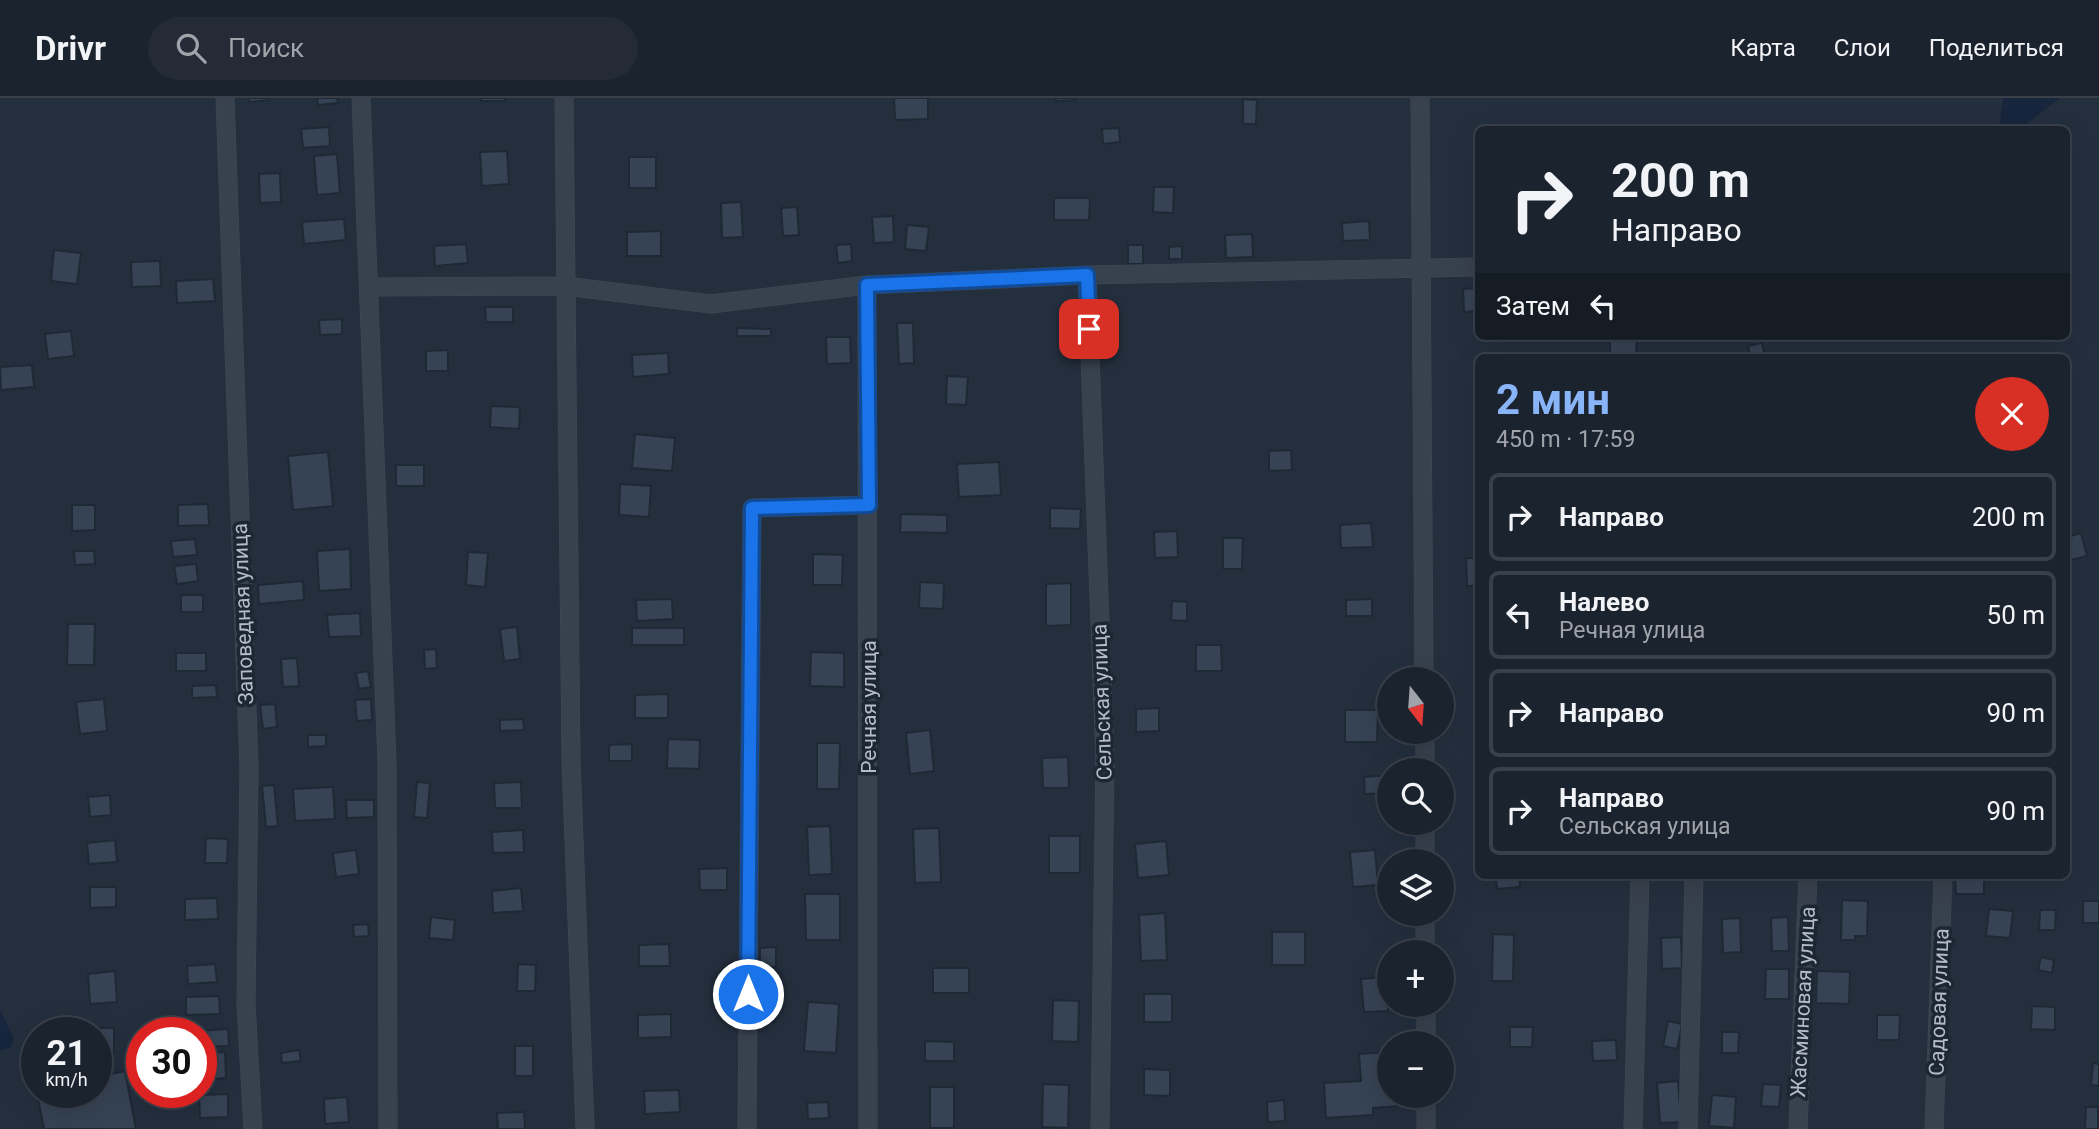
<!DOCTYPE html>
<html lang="ru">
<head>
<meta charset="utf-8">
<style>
	:root { --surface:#1b232e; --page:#242b36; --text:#f1f3f6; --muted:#a0a4aa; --line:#39404a; --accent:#8ab4f8 }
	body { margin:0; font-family:Roboto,sans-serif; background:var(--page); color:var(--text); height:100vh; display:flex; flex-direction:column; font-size:26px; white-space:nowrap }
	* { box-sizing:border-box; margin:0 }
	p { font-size:23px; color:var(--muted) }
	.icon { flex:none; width:38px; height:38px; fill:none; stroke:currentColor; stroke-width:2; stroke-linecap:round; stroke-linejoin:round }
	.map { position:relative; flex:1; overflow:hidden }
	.details { position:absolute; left:1475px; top:256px; width:595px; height:525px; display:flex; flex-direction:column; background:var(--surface); border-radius:10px; box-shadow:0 7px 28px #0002,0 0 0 2px var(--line) }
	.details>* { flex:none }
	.hud { position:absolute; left:1475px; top:28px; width:595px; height:214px; border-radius:10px; box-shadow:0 7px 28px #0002,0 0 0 2px var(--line); background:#1b232e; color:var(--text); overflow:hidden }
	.needle { width:46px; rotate:163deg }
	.tools { position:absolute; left:1377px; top:569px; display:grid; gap:14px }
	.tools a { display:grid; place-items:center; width:77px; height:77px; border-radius:50%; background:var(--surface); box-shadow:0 7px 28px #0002,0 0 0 2px var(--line); font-size:35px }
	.speed { position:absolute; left:21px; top:919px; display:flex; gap:14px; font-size:35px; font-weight:700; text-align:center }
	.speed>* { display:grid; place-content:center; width:91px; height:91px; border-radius:50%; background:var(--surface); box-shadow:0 7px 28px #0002,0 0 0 2px var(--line); line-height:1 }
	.speed small { font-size:18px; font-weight:400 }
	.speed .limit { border:10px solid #d22; background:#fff; color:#111 }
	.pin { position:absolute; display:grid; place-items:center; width:60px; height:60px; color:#fff; margin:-30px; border-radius:14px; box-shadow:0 4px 10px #0006 }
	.me { position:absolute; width:77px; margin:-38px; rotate:0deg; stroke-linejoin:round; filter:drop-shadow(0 0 5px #0008) }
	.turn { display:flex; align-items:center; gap:24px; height:147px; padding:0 21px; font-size:32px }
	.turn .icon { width:91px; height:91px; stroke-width:2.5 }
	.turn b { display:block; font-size:49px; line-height:60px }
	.then { display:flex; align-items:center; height:66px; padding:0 21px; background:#0003; gap:14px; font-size:26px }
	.round { display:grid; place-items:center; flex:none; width:74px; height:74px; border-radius:37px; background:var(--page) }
	.overview { display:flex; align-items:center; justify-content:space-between; height:119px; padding:0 21px }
	h1 { font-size:42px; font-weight:700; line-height:52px; color:var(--accent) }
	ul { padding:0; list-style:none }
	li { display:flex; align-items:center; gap:21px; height:88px; margin:0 14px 10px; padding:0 7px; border:4px solid var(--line); border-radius:10px }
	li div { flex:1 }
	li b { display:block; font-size:26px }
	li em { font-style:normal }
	header { display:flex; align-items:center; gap:42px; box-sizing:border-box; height:98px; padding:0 35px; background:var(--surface); border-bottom:2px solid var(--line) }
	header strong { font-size:33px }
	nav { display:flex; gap:38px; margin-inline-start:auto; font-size:24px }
	.search { width:490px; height:63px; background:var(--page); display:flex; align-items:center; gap:18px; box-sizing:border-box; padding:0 24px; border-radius:38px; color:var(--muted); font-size:26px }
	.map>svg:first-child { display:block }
	.water { fill:#17263c }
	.building { fill:#364354; stroke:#1f2835; stroke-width:2 }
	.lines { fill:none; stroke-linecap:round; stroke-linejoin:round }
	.minor-casing { stroke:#414a57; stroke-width:19 }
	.minor { stroke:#38414e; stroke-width:18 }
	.route-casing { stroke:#114b97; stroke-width:18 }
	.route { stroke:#1a73e8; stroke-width:12 }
	.labels { text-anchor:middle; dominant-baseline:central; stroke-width:7; stroke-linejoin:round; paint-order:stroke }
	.street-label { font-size:21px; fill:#b4bcc9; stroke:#1d2633 }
</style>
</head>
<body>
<header>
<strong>Drivr</strong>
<div class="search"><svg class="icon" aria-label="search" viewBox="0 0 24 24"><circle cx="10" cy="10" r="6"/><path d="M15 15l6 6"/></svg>Поиск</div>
<nav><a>Карта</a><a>Слои</a><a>Поделиться</a></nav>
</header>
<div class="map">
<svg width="2099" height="1031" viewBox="0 0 2099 1031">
	<rect width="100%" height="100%" fill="#242f3e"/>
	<path class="water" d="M2003,0H2060L2020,31H1999Z
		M0,912L14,940L10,950L0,952Z"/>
	<path class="building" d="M249,0H269V2L249,4Z
		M317,0H337L338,5L318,7Z
		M481,0H505V3H481Z
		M894,0H928V21L895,22Z
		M1056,0H1076V2L1056,3Z
		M1243,1L1257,2L1256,26H1243Z
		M329,29L330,48L303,50L301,31Z
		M1119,30L1120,44L1103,46L1102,31Z
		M507,53L509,86L482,88L480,54Z
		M337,56L340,95L317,97L314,58Z
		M629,59H656V90H629Z
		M280,75L281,104L260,105L259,76Z
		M1154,89H1174L1173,115L1153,114Z
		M1054,100H1090L1089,122H1054Z
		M741,104L743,139L722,140L721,105Z
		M797,109L799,137L783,138L781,110Z
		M893,118L894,144L874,145L872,119Z
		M344,121L346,142L304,146L302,124Z
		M1369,123L1370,142L1343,143L1342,125Z
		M907,127L929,129L926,153L905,151Z
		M661,133V158H627V134Z
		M1252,136L1253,159L1226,160L1225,137Z
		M466,146L468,165L435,168L434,148Z
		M851,146L852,163L838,165L836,147Z
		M1128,147H1143V166H1128Z
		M1182,148V161H1169V149Z
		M54,152L81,155L77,186L51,183Z
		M160,163L161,188L132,189L131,164Z
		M213,181L215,203L177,205L176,183Z
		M1477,190V213L1464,214L1463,191Z
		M485,209H513V224H486Z
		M342,221V236L320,237L319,222Z
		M897,225H913L914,265L899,266Z
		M737,230L771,231V238H737Z
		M71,233L74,258L48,261L45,236Z
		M1610,238H1637L1636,256L1610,255Z
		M826,239H850L851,265L827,266Z
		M1762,245L1765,259H1750L1748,248Z
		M448,252V273H426V253Z
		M668,255L669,276L633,279L632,257Z
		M32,267L34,289L1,292L0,269Z
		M947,278L968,279L966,307L946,306Z
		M491,308L520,309L519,331L490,329Z
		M635,336L675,340L672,373L632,370Z
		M1291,352L1292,372L1269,373V353Z
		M328,354L333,408L293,412L288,358Z
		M999,364L1001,397L959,399L957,366Z
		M396,367H424V388H396Z
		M620,386L651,388L649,419L619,417Z
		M208,406L209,427L178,428V407Z
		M72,407H95V432L72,433Z
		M1050,410L1081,411L1080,431L1050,430Z
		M901,416L947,417V435L900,434Z
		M1371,425L1373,449L1341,450L1340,427Z
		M1177,433L1178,459L1155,460L1154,434Z
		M2081,435L2087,458L2067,463V439Z
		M1223,440H1243L1242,471H1223Z
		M195,441L197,457L173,459L171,443Z
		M350,451L351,491L319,493L317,453Z
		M74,453H94L95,466L75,467Z
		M468,454L488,455L485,489L466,487Z
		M813,456L843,457L842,487H813Z
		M1466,460H1479V488H1467Z
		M196,466L198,483L177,486L174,468Z
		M303,483L304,502L259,506L258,487Z
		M920,484L944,485L943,511L919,510Z
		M1071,485V527L1046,528V486Z
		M181,497H203V514H181Z
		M672,501L673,521L637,523L636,502Z
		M1372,501V518H1346V502Z
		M1172,503L1187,504V523L1171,522Z
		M360,515L361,538L329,539L327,517Z
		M68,526H95L94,567H67Z
		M517,529L520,561L504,563L500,531Z
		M632,530H684V547H632Z
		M1196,547H1221L1222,573H1196Z
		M436,551L437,570L425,571L424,552Z
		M811,554L844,555V589L810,588Z
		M176,555H206V573H176Z
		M297,560L299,588L283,589L281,561Z
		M368,573L371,589L359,591L356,575Z
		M216,587L217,599L192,600V588Z
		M668,596V620H635V597Z
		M104,601L107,633L80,636L76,604Z
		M371,601L372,622L357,623L355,602Z
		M275,606L277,629L263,631L260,607Z
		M1159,610V633L1136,634V611Z
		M1345,612H1378L1377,644H1345Z
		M523,621L524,632L500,633V622Z
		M930,632L934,673L910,676L906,635Z
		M308,637H326V648L308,649Z
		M668,641L700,642L699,671L667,670Z
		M817,645H840L839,691H817Z
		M632,646V663H609V647Z
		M1068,659L1069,690H1043L1042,660Z
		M1389,677L1390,695L1365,696L1364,679Z
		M417,684L430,685L427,720L414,719Z
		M521,684L522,710H495L494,685Z
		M274,687L278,728L266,729L262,688Z
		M333,689L335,721L295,723L293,691Z
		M110,697L111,717L90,719L88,699Z
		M346,702H374V719L347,720Z
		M830,728L832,776L809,777L807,729Z
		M939,730L941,784L915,785L913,731Z
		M523,732L524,754L493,755L492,734Z
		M1049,738H1080V775H1049Z
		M206,740L228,741L227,765H205Z
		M115,742L117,764L89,766L87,745Z
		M1166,743L1169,777L1138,780L1135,746Z
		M356,752L359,776L336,779L333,755Z
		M1375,752L1378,787L1353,789L1350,754Z
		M727,770V792H700L699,771Z
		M1496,777H1519L1520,789L1497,791Z
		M1773,777H1793V781H1773Z
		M1955,777H1984V796H1956Z
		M90,789H116V809L90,810Z
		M521,790L523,813L493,815L492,793Z
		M805,796H840V842H806Z
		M217,800L218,821L185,822V801Z
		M1842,802L1868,803L1867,838H1855V842H1841Z
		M2083,803H2099V825H2083Z
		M1989,811L2013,813L2010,840L1986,838Z
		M2040,812H2056L2055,832H2039Z
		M1165,815L1167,862L1141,863L1139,817Z
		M431,819L455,822L453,842L429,840Z
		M1788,819L1789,853H1772L1771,820Z
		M1740,820L1741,854L1723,855L1722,821Z
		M368,826L369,838L354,839L353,827Z
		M1272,834H1305V867H1272Z
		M1493,836L1514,837L1513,883H1492Z
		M1681,839L1682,870L1662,871L1661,840Z
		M669,846L670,868H639V847Z
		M776,849V869L760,870V850Z
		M2041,859L2054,862L2052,875L2038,872Z
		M215,866L217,884L188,886L187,868Z
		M518,866L536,867L535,893H517Z
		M933,870H969V895H933Z
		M1766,871H1789V901H1765Z
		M115,873L117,904L90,906L88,876Z
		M1817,873L1850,874L1849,906L1816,905Z
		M1385,879L1388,913L1364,914L1361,881Z
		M756,888H775L774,924H755Z
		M1144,896H1172V924H1144Z
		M219,898L220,916L186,917V899Z
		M1053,902L1079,903L1078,944L1052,943Z
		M808,904L839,906L836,955L804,953Z
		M2032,908L2055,909V932L2031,931Z
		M671,916V939L638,940V917Z
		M1877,917H1900L1899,942H1877Z
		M1668,923L1682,926L1677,951L1663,948Z
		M1510,929H1533L1532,949H1510Z
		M89,930H114V955H96V934H89Z
		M228,931L229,948L201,949V934L197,933Z
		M1722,934H1739L1738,955H1722Z
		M1616,942L1617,962L1593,963L1592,943Z
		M925,943L954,944V963H925Z
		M515,948H533V978H515Z
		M299,952L301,963L282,965L281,955Z
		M225,954L226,980L201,982V955Z
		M1390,954V998H1400V1008L1373,1010V1017L1326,1020L1324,985L1361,983L1359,956Z
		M2093,965L2099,966V988L2091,987Z
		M1144,971L1170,972V998L1144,997Z
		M125,973L136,1031H44L36,991L37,994H96V979Z
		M1678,983L1681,1024L1660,1025L1657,985Z
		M1043,986L1069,987L1068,1030L1042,1029Z
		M1763,986L1781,987L1779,1009L1761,1008Z
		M930,989H954V1030H930Z
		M679,992L680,1014L645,1016L644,993Z
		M228,996V1019L200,1020L199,997Z
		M1712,997L1736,999L1734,1030L1709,1028Z
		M347,999L349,1024L325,1026L324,1001Z
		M1284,1002L1285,1023L1268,1024L1267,1004Z
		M828,1004L829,1020L808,1021L807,1005Z
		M2086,1009H2098V1031H2085Z
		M524,1014L525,1031H498L497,1015Z"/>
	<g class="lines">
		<defs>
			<path id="minor" d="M225,0L249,669L246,906L253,1031
				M361,0L387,664L388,1031
				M564,0L571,663L585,1031
				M1420,0L1424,581
				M1087,177L1105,661L1100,1031
				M867,187L868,1031
				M369,189L565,188L711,206L867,187L1087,177L1479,169
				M1425,634V672
				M1425,724V763
				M1425,816V854
				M1426,906V945
				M1426,998V1031
				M747,1031L752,410L869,407
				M1633,1031L1640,777
				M1688,1031L1694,777
				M1798,1031L1808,777
				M1934,1031L1943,777"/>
		</defs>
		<use href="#minor" class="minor-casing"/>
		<use href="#minor" class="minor"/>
	</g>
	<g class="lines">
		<defs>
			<path id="route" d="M748,896L752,410L869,407L867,187L1087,177L1089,231"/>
		</defs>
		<use href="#route" class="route-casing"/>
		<use href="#route" class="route"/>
	</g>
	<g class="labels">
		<g class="street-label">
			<text transform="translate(243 516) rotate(-92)">Заповедная улица</text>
			<text transform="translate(1102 604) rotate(-92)">Сельская улица</text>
			<text transform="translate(869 609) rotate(-90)">Речная улица</text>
			<text transform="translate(1803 904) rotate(-87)">Жасминовая улица</text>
			<text transform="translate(1939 904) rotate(-88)">Садовая улица</text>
		</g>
	</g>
</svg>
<div class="tools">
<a><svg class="needle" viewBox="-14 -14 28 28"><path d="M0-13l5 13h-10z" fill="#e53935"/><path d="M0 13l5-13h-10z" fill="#a0a4aa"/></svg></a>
<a><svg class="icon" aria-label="search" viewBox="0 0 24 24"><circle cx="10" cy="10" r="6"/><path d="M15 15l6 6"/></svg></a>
<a><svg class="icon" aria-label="layers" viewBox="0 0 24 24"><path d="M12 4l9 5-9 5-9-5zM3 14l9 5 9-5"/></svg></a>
<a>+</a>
<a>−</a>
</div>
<div class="speed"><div>21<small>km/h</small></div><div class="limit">30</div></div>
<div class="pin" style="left:1089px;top:231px;background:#d93025"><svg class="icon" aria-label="arrive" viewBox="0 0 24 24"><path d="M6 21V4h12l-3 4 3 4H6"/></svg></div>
<svg class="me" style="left:748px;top:896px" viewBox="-20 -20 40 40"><circle r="17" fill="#1a73e8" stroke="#fff" stroke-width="3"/><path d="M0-11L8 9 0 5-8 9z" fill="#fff"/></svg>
<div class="hud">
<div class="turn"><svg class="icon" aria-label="right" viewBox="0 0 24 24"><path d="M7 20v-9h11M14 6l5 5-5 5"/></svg><div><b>200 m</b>Направо</div></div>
<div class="then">Затем<svg class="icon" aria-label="left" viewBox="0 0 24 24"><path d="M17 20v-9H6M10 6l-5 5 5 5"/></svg></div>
</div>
<section class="details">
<div class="overview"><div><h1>2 мин</h1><p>450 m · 17:59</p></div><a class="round" style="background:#d93025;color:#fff"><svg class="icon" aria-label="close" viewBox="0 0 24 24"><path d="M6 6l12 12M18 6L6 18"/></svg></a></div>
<ul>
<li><svg class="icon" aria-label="right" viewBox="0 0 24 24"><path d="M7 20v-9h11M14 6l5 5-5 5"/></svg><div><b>Направо</b></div><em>200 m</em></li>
<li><svg class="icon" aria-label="left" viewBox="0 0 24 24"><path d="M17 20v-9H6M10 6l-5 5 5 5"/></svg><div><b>Налево</b><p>Речная улица</p></div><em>50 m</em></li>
<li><svg class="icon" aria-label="right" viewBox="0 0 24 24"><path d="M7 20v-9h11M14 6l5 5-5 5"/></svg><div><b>Направо</b></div><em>90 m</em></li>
<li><svg class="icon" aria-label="right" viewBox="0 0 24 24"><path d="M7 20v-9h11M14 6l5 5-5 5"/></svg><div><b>Направо</b><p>Сельская улица</p></div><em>90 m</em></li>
</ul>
</section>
</div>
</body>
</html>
